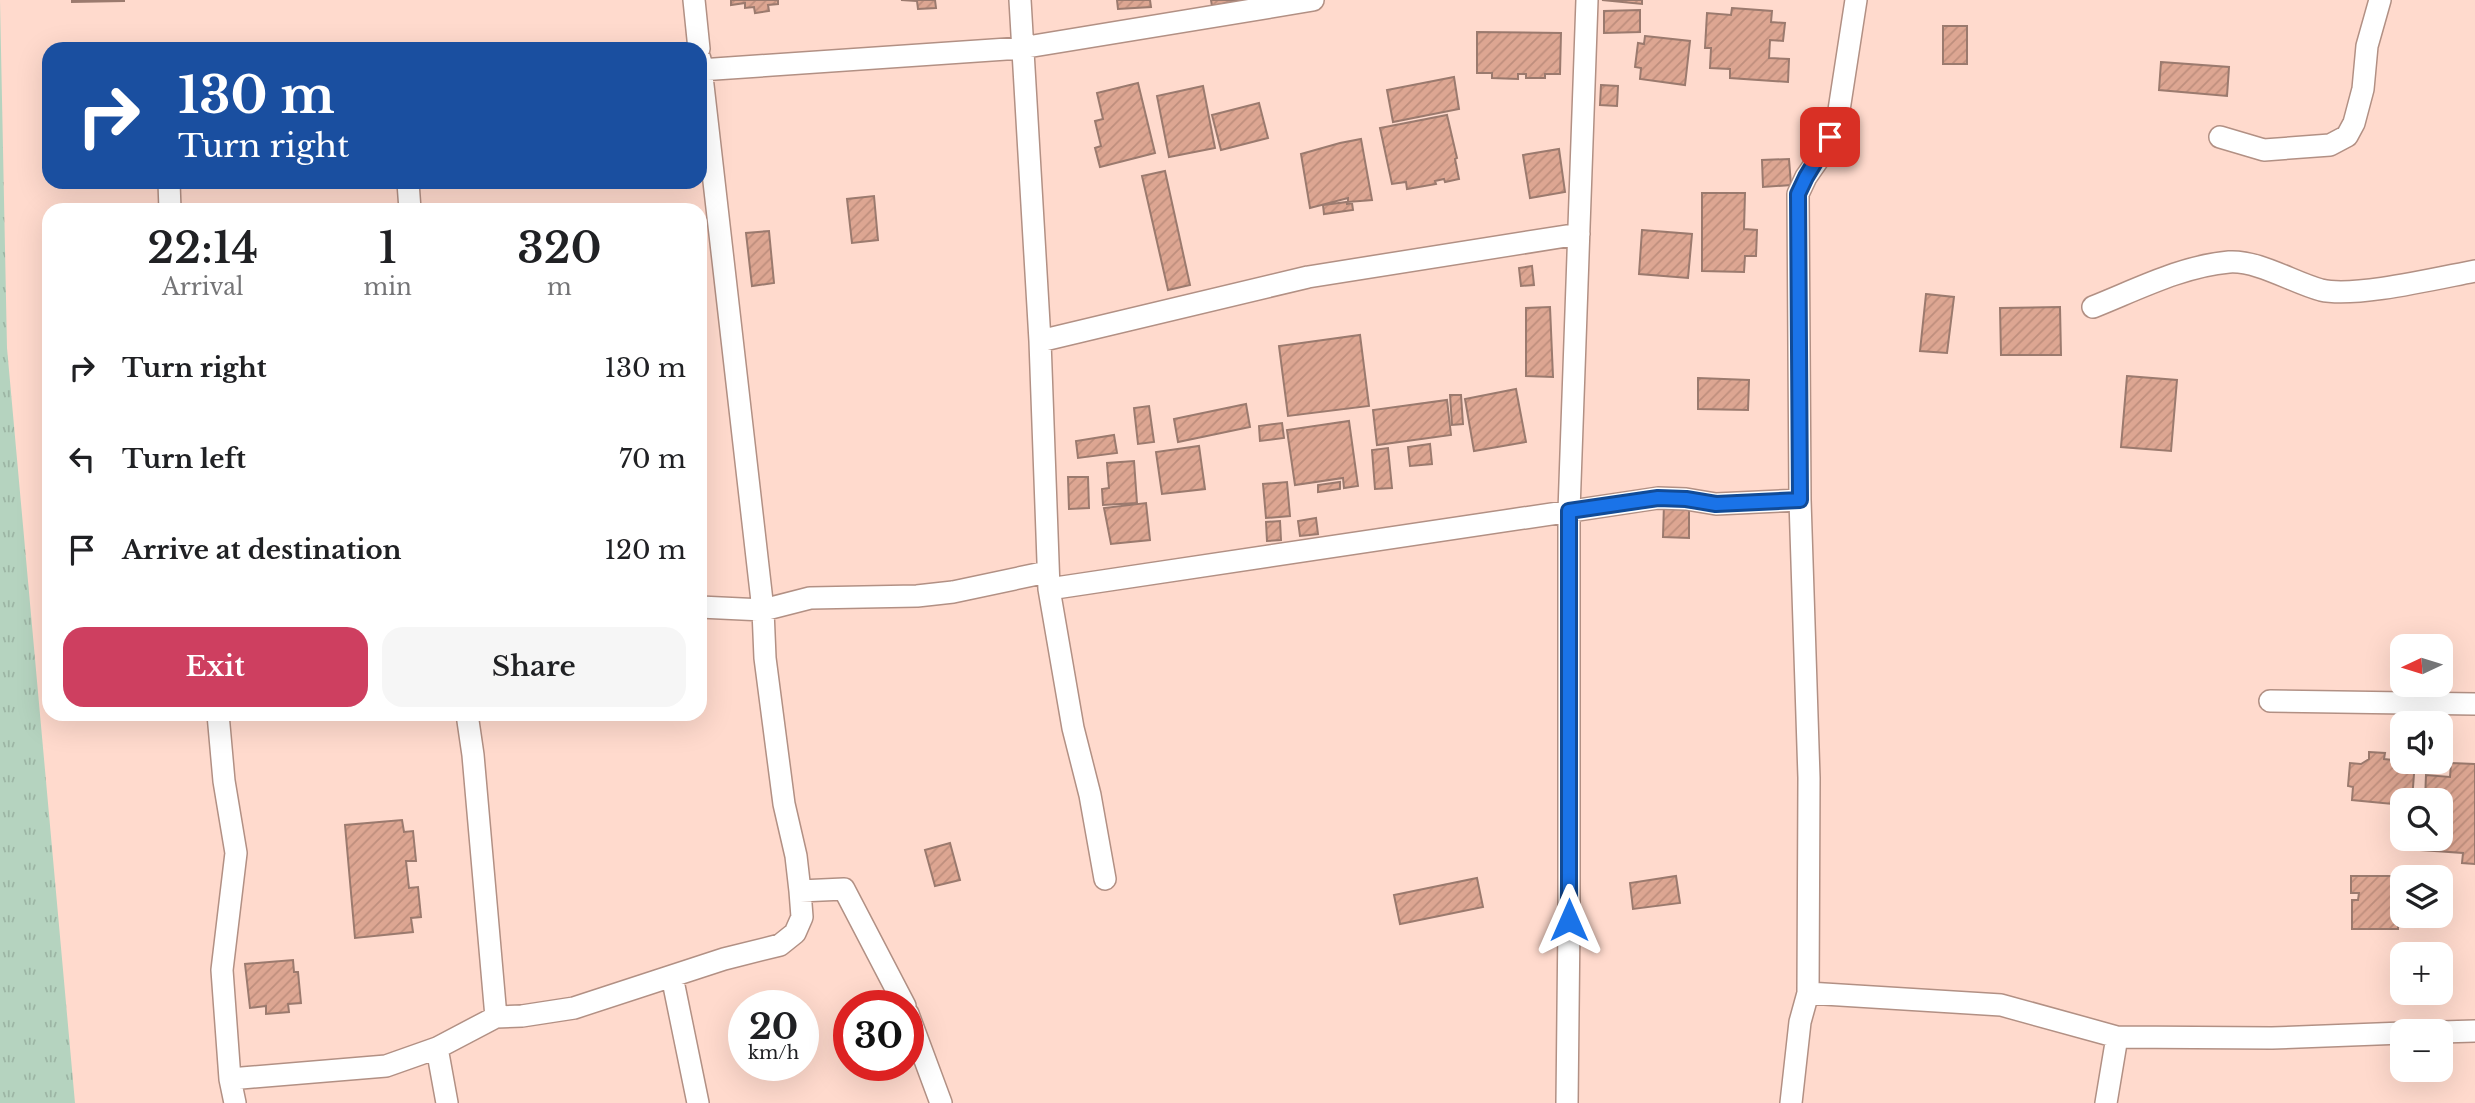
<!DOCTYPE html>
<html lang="en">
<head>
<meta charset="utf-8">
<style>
	:root { --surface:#fff; --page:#f6f6f6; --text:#202124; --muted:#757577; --accent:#ce3f60 }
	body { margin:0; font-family:"Libre Baskerville",serif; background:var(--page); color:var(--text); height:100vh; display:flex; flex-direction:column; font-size:26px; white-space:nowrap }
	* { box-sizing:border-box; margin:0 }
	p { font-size:23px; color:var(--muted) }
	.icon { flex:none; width:38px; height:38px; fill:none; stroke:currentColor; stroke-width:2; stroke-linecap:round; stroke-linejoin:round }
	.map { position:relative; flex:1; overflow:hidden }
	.details { position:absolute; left:42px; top:203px; width:665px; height:518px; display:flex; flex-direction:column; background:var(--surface); border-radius:21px; box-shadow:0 7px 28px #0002 }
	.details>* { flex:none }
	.banner { position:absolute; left:42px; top:42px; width:665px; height:147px; border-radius:21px; box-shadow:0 7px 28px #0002; background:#1a4fa0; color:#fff; overflow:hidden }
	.needle { width:46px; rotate:266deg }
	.buttons { position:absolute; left:2390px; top:634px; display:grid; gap:14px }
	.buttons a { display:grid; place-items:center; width:63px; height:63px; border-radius:14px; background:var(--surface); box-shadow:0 7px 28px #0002; font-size:35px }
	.speed { position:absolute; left:728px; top:990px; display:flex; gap:14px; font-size:35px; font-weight:700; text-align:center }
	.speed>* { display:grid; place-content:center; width:91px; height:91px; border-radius:50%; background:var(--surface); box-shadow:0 7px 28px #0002; line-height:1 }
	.speed small { font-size:18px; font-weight:400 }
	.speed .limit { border:10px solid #d22; background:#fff; color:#111 }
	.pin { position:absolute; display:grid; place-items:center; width:60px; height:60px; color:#fff; margin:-30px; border-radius:14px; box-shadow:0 4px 10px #0006 }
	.me { position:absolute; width:77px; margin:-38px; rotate:0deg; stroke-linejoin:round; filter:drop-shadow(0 0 5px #0008) }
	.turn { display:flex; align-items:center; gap:24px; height:147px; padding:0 21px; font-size:32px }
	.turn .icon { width:91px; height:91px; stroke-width:2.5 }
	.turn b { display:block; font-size:49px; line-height:60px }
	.eta { display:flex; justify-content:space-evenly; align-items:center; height:119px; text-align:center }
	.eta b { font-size:42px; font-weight:600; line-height:49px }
	.primary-button { display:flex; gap:14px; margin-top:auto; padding:14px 21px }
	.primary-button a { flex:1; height:80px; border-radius:21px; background:var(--accent); color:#fff; font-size:28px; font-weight:600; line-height:80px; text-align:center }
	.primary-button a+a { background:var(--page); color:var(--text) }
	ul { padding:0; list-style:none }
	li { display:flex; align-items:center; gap:21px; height:91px; padding:0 21px }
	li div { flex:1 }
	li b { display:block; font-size:26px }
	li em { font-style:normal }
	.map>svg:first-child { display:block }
	.park { fill:url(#park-tufts) }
	.building { fill:url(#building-hatch); stroke:#9b7a6e; stroke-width:2 }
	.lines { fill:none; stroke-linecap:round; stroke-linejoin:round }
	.street-casing { stroke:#b29084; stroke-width:24 }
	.street { stroke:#fff; stroke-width:21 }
	.route-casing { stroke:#114b97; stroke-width:18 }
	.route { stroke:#1a73e8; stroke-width:12 }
</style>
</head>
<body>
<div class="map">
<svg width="2475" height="1103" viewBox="0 0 2475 1103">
	<defs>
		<pattern id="park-tufts" width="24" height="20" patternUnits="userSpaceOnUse" patternTransform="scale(1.75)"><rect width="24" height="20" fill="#b5d3bf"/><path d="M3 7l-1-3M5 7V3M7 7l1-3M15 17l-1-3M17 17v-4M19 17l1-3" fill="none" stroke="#9cb5a4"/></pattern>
		<pattern id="building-hatch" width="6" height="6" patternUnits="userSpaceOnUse" patternTransform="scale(1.75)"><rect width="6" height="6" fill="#dda692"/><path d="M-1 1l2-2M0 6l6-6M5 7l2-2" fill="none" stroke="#be8e7d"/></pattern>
	</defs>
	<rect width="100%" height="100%" fill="#ffdacd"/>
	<path class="park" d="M0,0L7,348L75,1103H0Z"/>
	<path class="building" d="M72,0H124V1L72,2Z
		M731,0H778V4L768,5L769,11L755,13L754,7L745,8V3L731,5Z
		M901,0H935L936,8L918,9L917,1Z
		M1117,0H1150L1151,7L1118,9Z
		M1211,0H1242L1212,6Z
		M1602,0H1642V4Z
		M1732,8L1772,11L1771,22L1785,23L1783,41L1770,40L1769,58L1789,59L1788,82L1730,78V69L1710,68L1711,48H1705L1707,13L1731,15Z
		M1640,10V32L1604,33V11Z
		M1943,26H1967V64H1943Z
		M1477,32L1561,33L1560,74H1545V78H1526V74H1518V79L1492,78V73H1477Z
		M1645,36L1690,41L1685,85L1640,79L1641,68L1635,67L1638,43L1644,44Z
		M2161,62L2229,67L2227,96L2159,90Z
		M1454,77L1459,109L1393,122L1387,90Z
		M1138,83L1155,153L1100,167L1095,148L1101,146L1095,121L1103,119L1097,93Z
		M1601,85L1618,86L1617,106L1600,105Z
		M1203,86L1215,148L1169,157L1157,96Z
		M1259,103L1268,138L1221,150L1212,115Z
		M1447,115L1457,158L1455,159L1459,179L1445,182L1444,179L1435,181L1436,184L1407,189L1406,182L1392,184L1380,128Z
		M1361,139L1372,200L1348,202V198L1310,208L1301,154L1340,143Z
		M1559,149L1565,192L1530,198L1523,155Z
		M1789,159L1791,185L1763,187L1762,160Z
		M1165,171L1190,285L1168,290L1142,176Z
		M1702,193H1745L1744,229L1757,230L1756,256H1745L1744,272L1702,271Z
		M874,196L878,240L852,243L847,199Z
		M1347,202V204L1352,203L1353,210L1324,214L1323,205Z
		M1642,230L1692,234L1688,278L1639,274Z
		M769,231L774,283L752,286L746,233Z
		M1532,266L1534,285L1521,286L1519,268Z
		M1926,294L1954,297L1947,353L1920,351Z
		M1550,307L1553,377L1526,376V308Z
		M2060,307L2061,355H2001L2000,308Z
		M1360,335L1369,406L1288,416L1279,346Z
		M2127,376L2177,380L2171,451L2121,447Z
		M1698,378L1749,380L1748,410L1698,409Z
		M1516,389L1526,442L1474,451L1465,399Z
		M1450,395H1461L1463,424L1452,425Z
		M1447,400L1451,435L1377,445L1373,410Z
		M1246,404L1250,427L1178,442L1174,419Z
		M1149,406L1154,442L1138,444L1134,408Z
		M1349,421L1358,486L1344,488L1343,478L1295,485L1287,430Z
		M1282,423L1284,438L1260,441L1259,426Z
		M1114,435L1117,453L1078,458L1076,441Z
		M1430,444L1432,464L1410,466L1408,447Z
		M1199,446L1205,489L1162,494L1156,452Z
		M1388,448L1392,488L1375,489L1372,450Z
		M1134,461L1137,503L1103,505L1102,489L1109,488L1107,463Z
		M1068,477H1088L1089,508L1069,509Z
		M1287,482L1290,516L1266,518L1263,484Z
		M1340,482V489L1318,492V485Z
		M1146,503L1150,540L1111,544L1104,508Z
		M1664,503L1689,504V538L1663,537Z
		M1316,518L1318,534L1300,536L1298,521Z
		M1280,521L1281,540L1267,541L1266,522Z
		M2369,752L2385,753L2384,759L2402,761L2403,755V761H2415L2412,800H2403V805L2352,800L2353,787L2348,786L2350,763L2361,764L2369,759Z
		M2451,763L2475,764V864L2462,863L2463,853L2421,850L2422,838H2441V800H2425L2426,775L2450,777Z
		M402,820L404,832L413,831L416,861H406L409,888L418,887L421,917L411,918L413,932L355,938L345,825Z
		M950,843L960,880L935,886L925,850Z
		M1676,876L1680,903L1633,909L1630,883Z
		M2351,876H2404L2403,893H2398V929H2352V900H2358L2359,893H2351Z
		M1477,878L1483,907L1400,924L1394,895Z
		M293,960L294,972H298L301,1003L288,1004L289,1012L266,1014V1006L250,1008L245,964Z"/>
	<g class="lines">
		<defs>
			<path id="street" d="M694,0L699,49
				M1020,0L1040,341L1049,589L1658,498L1686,499L1716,504L1800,500L1798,194L1806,177L1824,151L1837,123L1856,0
				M700,70L1021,48L1313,0
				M2220,137L2264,150L2330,145L2347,136L2354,123L2363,89L2367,46L2380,0
				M169,182L170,210
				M408,182L410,210
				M2093,307C2136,290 2182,266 2229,262C2258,260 2294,283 2321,290C2355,298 2438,278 2475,271
				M1040,341L1308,277L1579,234
				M1049,589L1073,728L1090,795L1105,879
				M700,607L763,610L810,598L917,596L953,592L1047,572
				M2270,701L2475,704
				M218,714L224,781L236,853L222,970L230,1079L235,1103
				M467,714L473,755L496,1017
				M800,891L844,889L905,1006
				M672,976L698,1103
				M1808,993L2001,1005L2117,1037L2272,1038L2403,1033
				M908,1014L941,1103
				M2441,1032L2475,1031
				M437,1048L447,1103
				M230,1079L386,1066L437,1048L496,1017L522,1016L574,1008L724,959L780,945L795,933L802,917L800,891L796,856L784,804L765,658L763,610L700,59
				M1567,1103L1569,921V511L1587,0
				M1791,1103L1800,1022L1808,993L1809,778L1800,500
				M2106,1103L2117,1037"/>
		</defs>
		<use href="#street" class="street-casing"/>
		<use href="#street" class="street"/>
	</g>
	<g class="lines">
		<defs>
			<path id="route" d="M1569,920V511L1658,498L1686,499L1716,504L1800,500L1798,194L1806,177L1830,137"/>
		</defs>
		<use href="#route" class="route-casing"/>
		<use href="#route" class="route"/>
	</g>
</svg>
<div class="buttons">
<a><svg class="needle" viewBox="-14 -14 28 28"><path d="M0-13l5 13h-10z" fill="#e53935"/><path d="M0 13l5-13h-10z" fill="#757577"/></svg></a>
<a><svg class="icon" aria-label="sound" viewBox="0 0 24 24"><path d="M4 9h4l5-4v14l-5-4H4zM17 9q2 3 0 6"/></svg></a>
<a><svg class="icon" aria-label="search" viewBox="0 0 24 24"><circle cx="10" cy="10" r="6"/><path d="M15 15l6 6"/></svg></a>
<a><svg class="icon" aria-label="layers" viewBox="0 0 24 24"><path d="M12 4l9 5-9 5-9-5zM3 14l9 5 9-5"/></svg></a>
<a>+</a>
<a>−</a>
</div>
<div class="speed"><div>20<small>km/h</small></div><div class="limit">30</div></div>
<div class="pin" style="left:1830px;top:137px;background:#d93025"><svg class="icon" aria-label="arrive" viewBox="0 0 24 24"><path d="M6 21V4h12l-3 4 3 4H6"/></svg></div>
<svg class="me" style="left:1569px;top:920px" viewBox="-20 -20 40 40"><path d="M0-17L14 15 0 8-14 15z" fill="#1a73e8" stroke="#fff" stroke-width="4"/></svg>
<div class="banner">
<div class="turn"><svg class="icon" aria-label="right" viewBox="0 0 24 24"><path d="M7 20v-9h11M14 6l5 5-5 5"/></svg><div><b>130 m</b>Turn right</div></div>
</div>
<section class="details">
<div class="eta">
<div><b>22:14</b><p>Arrival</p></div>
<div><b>1</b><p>min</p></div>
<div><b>320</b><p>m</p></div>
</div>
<ul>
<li><svg class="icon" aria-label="right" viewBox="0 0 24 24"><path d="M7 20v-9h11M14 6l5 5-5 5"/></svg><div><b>Turn right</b></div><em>130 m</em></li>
<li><svg class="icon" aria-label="left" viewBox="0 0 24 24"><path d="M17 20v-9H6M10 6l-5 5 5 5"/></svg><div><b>Turn left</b></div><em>70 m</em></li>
<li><svg class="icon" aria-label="arrive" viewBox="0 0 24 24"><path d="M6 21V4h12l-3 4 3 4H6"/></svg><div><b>Arrive at destination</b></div><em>120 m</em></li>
</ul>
<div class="primary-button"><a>Exit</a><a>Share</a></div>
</section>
</div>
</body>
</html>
